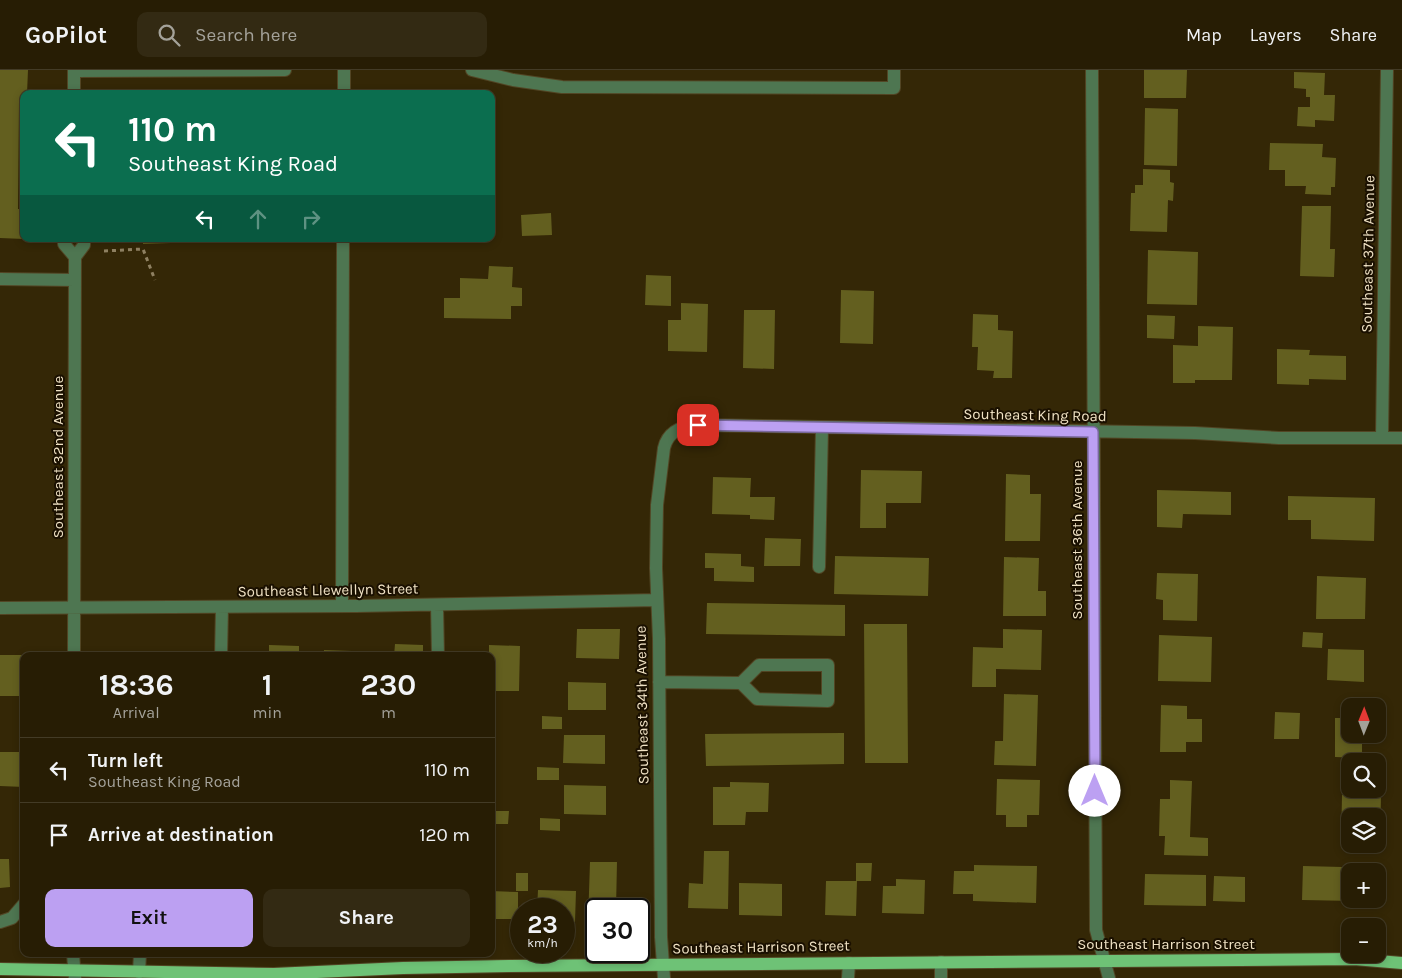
<!DOCTYPE html>
<html lang="en">
<head>
<meta charset="utf-8">
<style>
	:root { --surface:#271d04; --page:#332a13; --text:#f1f3f6; --muted:#a4a29a; --line:#433b26; --accent:#bca0f2 }
	body { margin:0; font-family:Karla,sans-serif; background:var(--page); color:var(--text); height:100vh; display:flex; flex-direction:column; font-size:19px; white-space:nowrap }
	* { box-sizing:border-box; margin:0 }
	p { font-size:16px; color:var(--muted) }
	.icon { flex:none; width:28px; height:28px; fill:none; stroke:currentColor; stroke-width:2; stroke-linecap:round; stroke-linejoin:round }
	.map { position:relative; flex:1; overflow:hidden }
	.sheet { position:absolute; left:20px; top:582px; width:475px; height:305px; display:flex; flex-direction:column; background:var(--surface); border-radius:10px; box-shadow:0 2px 8px #0003,0 0 0 1px var(--line) }
	.sheet>* { flex:none }
	.hud { position:absolute; left:20px; top:20px; width:475px; height:152px; border-radius:10px; box-shadow:0 2px 8px #0003,0 0 0 1px var(--line); background:#0b6e4f; color:#fff; overflow:hidden }
	.needle { width:32px; rotate:1deg }
	.controls { position:absolute; left:1341px; top:628px; display:grid; gap:10px }
	.controls a { display:grid; place-items:center; width:45px; height:45px; border-radius:10px; background:var(--surface); box-shadow:0 2px 8px #0003,0 0 0 1px var(--line); font-size:25px }
	.speed { position:absolute; left:510px; top:828px; display:flex; gap:10px; font-size:25px; font-weight:700; text-align:center }
	.speed>* { display:grid; place-content:center; width:65px; height:65px; border-radius:50%; background:var(--surface); box-shadow:0 2px 8px #0003,0 0 0 1px var(--line); line-height:1 }
	.speed small { font-size:12px; font-weight:400 }
	.speed .limit { border:2px solid #111; border-radius:8px; background:#fff; color:#111 }
	.pin { position:absolute; display:grid; place-items:center; width:42px; height:42px; color:#fff; margin:-21px; border-radius:10px; box-shadow:0 2px 8px #0006 }
	.me { position:absolute; width:55px; margin:-28px; rotate:0deg; stroke-linejoin:round; filter:drop-shadow(0 0 4px #0008) }
	.turn { display:flex; align-items:center; gap:18px; height:105px; padding:0 25px; font-size:22px }
	.turn .icon { width:65px; height:65px; stroke-width:2.5 }
	.turn b { display:block; font-size:35px; line-height:42px }
	.lanes { display:flex; align-items:center; height:48px; padding:0 25px; background:#0003; justify-content:center; gap:25px; direction:ltr }
	.lanes .off { opacity:.35 }
	.eta { display:flex; justify-content:space-evenly; align-items:center; height:85px; text-align:center }
	.eta b { font-size:30px; font-weight:700; line-height:35px }
	.cta { display:flex; gap:10px; margin-top:auto; padding:10px 25px }
	.cta a { flex:1; height:58px; border-radius:10px; background:var(--accent); color:#111; font-size:20px; font-weight:700; line-height:58px; text-align:center }
	.cta a+a { background:var(--page); color:var(--text) }
	ul { padding:0; list-style:none }
	li { display:flex; align-items:center; gap:15px; height:65px; padding:0 25px; border-top:1px solid var(--line) }
	li div { flex:1 }
	li b { display:block; font-size:19px }
	li em { font-style:normal }
	header { display:flex; align-items:center; gap:30px; box-sizing:border-box; height:70px; padding:0 25px; background:var(--surface); border-bottom:1px solid var(--line) }
	header strong { font-size:24px }
	nav { display:flex; gap:28px; margin-inline-start:auto; font-size:18px }
	.search { width:350px; height:45px; background:var(--page); display:flex; align-items:center; gap:12px; box-sizing:border-box; padding:0 18px; border-radius:10px; color:var(--muted); font-size:19px }
	.map>svg:first-child { display:block }
	.building { fill:#635f1f; fill-rule:evenodd }
	.lines { fill:none; stroke-linecap:round; stroke-linejoin:round }
	.minor-casing { stroke:#524524; stroke-width:14 }
	.major-casing { stroke:#524524; stroke-width:14 }
	.path { stroke:#8f8162; stroke-width:3; stroke-dasharray:4 4; stroke-linecap:butt }
	.minor { stroke:#4e7651; stroke-width:12 }
	.major { stroke:#6ec276; stroke-width:12 }
	.route-casing { stroke:#7a689d; stroke-width:12 }
	.route { stroke:#bca0f2; stroke-width:9 }
	.labels { text-anchor:middle; dominant-baseline:central; stroke-width:4; stroke-linejoin:round; paint-order:stroke }
	.street-label { font-size:15px; fill:#f0e2c4; stroke:#1a1000 }
</style>
</head>
<body>
<header>
<strong>GoPilot</strong>
<div class="search"><svg class="icon" aria-label="search" viewBox="0 0 24 24"><circle cx="10" cy="10" r="6"/><path d="M15 15l6 6"/></svg>Search here</div>
<nav><a>Map</a><a>Layers</a><a>Share</a></nav>
</header>
<div class="map">
<svg width="1402" height="908" viewBox="0 0 1402 908">
	<rect width="100%" height="100%" fill="#342706"/>
	<path class="building" d="M0,0H28L27,24H24V33H19L18,139H24V169L0,168Z
		M1144,0H1187L1186,28H1144Z
		M1294,2L1325,3L1324,25H1335L1334,51L1315,50V57L1297,56L1298,37H1310V27H1306V19L1294,18Z
		M1145,38L1178,39L1177,96L1144,95Z
		M1270,73L1323,74L1322,87L1336,88L1335,117H1331V125L1305,124L1306,116H1285V100H1269Z
		M1143,99L1170,100V112L1174,113L1173,131L1168,130L1167,162L1130,161L1131,123H1135V115H1143Z
		M1302,136H1331L1330,179H1335L1334,207L1300,206Z
		M551,143L552,165L522,166L521,145Z
		M143,169H171V173L143,174Z
		M1148,180L1198,182L1197,235L1147,234Z
		M489,196L513,197L512,217L522,218V236H511V249L444,248V228H460V208L488,209Z
		M646,205L671,206V236L645,235Z
		M841,220L874,221L873,274L840,273Z
		M681,233L708,234L707,282L668,281V250H681Z
		M744,240H775L774,299L743,298Z
		M973,244L998,245V260L1013,261L1012,308H993L994,301L977,300L978,277H972Z
		M1147,245L1175,246L1174,269L1147,268Z
		M1198,256L1233,257L1232,310H1195V313H1173V275L1198,276Z
		M1277,279L1310,280L1309,285L1346,286V310L1309,309V315L1277,314Z
		M861,400L922,401L921,433H886V458H860Z
		M1006,404L1030,405V424H1041L1040,471H1005Z
		M713,407L751,408L750,427H775L774,450L750,449V445L712,444Z
		M1157,420L1231,422V445L1183,444L1182,458L1157,457Z
		M1288,426L1375,428L1374,471L1311,469V450H1288Z
		M765,468L801,469L800,496H764Z
		M705,483L741,484V496L754,497V512L714,511V498H705Z
		M835,486L929,488L928,526L834,524Z
		M1004,487L1039,488L1038,521H1046V546H1003Z
		M1157,503L1198,504L1197,551L1163,550V530L1156,529Z
		M1317,506L1366,508L1365,549H1316Z
		M707,533L845,535V566L706,564Z
		M864,554H907L908,693H865Z
		M577,559H620L619,589L576,588Z
		M1003,559L1042,560L1041,600L996,599V617H972L973,577L1003,578Z
		M1303,562L1323,563L1322,578L1302,577Z
		M1159,565L1212,567L1211,612L1158,611Z
		M395,574L423,575V586H394Z
		M269,575L299,576V586H269Z
		M489,575L520,576L519,621H491V586H489Z
		M1328,579L1364,580V612L1327,610Z
		M324,580L352,581V586H324Z
		M0,585H24V626H0Z
		M568,612L606,613V640H568Z
		M1004,624L1038,625L1036,696L994,695L995,671H1003Z
		M1161,635L1187,636V649H1202V672H1186V682H1160Z
		M1275,642L1300,643L1299,669H1274Z
		M542,646L562,647V659H542Z
		M1335,648H1350V664H1362V688L1335,687Z
		M844,663V694L706,696L705,664Z
		M564,665H605V694L563,693Z
		M0,682H24V717L0,716Z
		M537,697L559,698V710H537Z
		M997,709L1040,710L1039,745H1027V757H1006V745H996Z
		M1170,710L1192,711L1190,767L1208,768V786L1164,785L1165,766H1159L1160,729H1170Z
		M730,712L769,713L768,742H746L745,755H713V717H730Z
		M564,715L606,716V745L564,744Z
		M1348,719H1377V725H1381L1380,777L1341,776L1342,725H1348ZM1350,746H1378V774H1350Z
		M491,741H509L508,754H491Z
		M540,748L560,749V761L540,760Z
		M704,781H729L728,839L688,838L689,813L703,814Z
		M0,789H9L10,817L0,818Z
		M590,792H617L616,839H596V852H588Z
		M856,793H872L871,811H856Z
		M974,795L1037,796L1036,833L973,831V824H953L954,801H974Z
		M1303,796L1382,798L1381,828H1378V801H1350V829H1355V831L1302,830Z
		M516,803H528V821H516Z
		M1145,804L1206,805V836L1144,835Z
		M1214,806L1245,807V832L1213,831Z
		M896,809L925,810L924,844L882,843L883,816H896Z
		M826,811H857L856,846L825,845Z
		M739,813L782,814V846L739,845Z
		M538,820L576,821L575,852H564V839H537Z
		M491,821L518,822V849H491Z"/>
	<g class="lines">
		<defs>
			<path id="minor" d="M74,0V24
				M472,0L513,10L562,17L894,18V0
				M1092,0L1096,860L1109,908
				M74,1L285,0
				M344,24V0
				M64,169V174L75,187
				M0,209L75,210
				M1382,368L1387,0
				M819,497L822,358
				M437,535L438,586
				M342,536L343,169
				M0,538L356,536L656,530
				M74,586L75,187L84,175V169
				M221,586L222,537
				M659,612L741,613L759,595H828V631L757,629L741,613
				M0,852L12,848L24,834
				M73,884L75,908
				M139,902L140,884
				M664,908L661,867L659,569L656,498L657,435L664,378C668,361 682,356 698,355L1195,363L1279,368H1402
				M848,908L849,893
				M941,908V892"/>
			<path id="major" d="M0,899L274,904L403,898L509,896L1354,889L1402,893"/>
		</defs>
		<use href="#minor" class="minor-casing"/>
		<use href="#major" class="major-casing"/>
		<path class="path" d="M104,181L143,179L155,210"/>
		<use href="#minor" class="minor"/>
		<use href="#major" class="major"/>
	</g>
	<g class="lines">
		<defs>
			<path id="route" d="M698,355L1093,362L1095,721"/>
		</defs>
		<use href="#route" class="route-casing"/>
		<use href="#route" class="route"/>
	</g>
	<g class="labels">
		<g class="street-label">
			<text transform="translate(1368 184) rotate(-89)">Southeast 37th Avenue</text>
			<text transform="translate(1035 345) rotate(1)">Southeast King Road</text>
			<text transform="translate(58 387) rotate(-90)">Southeast 32nd Avenue</text>
			<text transform="translate(1077 470) rotate(-90)">Southeast 36th Avenue</text>
			<text transform="translate(328 520) rotate(-1)">Southeast Llewellyn Street</text>
			<text transform="translate(642 635) rotate(-91)">Southeast 34th Avenue</text>
			<text x="1166" y="874">Southeast Harrison Street</text>
			<text transform="translate(761 877) rotate(-1)">Southeast Harrison Street</text>
		</g>
	</g>
</svg>
<div class="controls">
<a><svg class="needle" viewBox="-14 -14 28 28"><path d="M0-13l5 13h-10z" fill="#e53935"/><path d="M0 13l5-13h-10z" fill="#a4a29a"/></svg></a>
<a><svg class="icon" aria-label="search" viewBox="0 0 24 24"><circle cx="10" cy="10" r="6"/><path d="M15 15l6 6"/></svg></a>
<a><svg class="icon" aria-label="layers" viewBox="0 0 24 24"><path d="M12 4l9 5-9 5-9-5zM3 14l9 5 9-5"/></svg></a>
<a>+</a>
<a>−</a>
</div>
<div class="speed"><div>23<small>km/h</small></div><div class="limit">30</div></div>
<div class="pin" style="left:698px;top:355px;background:#d93025"><svg class="icon" aria-label="arrive" viewBox="0 0 24 24"><path d="M6 21V4h12l-3 4 3 4H6"/></svg></div>
<svg class="me" style="left:1095px;top:721px" viewBox="-20 -20 40 40"><circle r="19" fill="#fff"/><path d="M0-13L10 11 0 6-10 11z" fill="#bca0f2"/></svg>
<div class="hud">
<div class="turn"><svg class="icon" aria-label="left" viewBox="0 0 24 24"><path d="M17 20v-9H6M10 6l-5 5 5 5"/></svg><div><b>110 m</b>Southeast King Road</div></div>
<div class="lanes"><svg class="icon" aria-label="left" viewBox="0 0 24 24"><path d="M17 20v-9H6M10 6l-5 5 5 5"/></svg><svg class="icon off" aria-label="ahead" viewBox="0 0 24 24"><path d="M12 20V5M6 11l6-6 6 6"/></svg><svg class="icon off" aria-label="right" viewBox="0 0 24 24"><path d="M7 20v-9h11M14 6l5 5-5 5"/></svg></div>
</div>
<section class="sheet">
<div class="eta">
<div><b>18:36</b><p>Arrival</p></div>
<div><b>1</b><p>min</p></div>
<div><b>230</b><p>m</p></div>
</div>
<ul>
<li><svg class="icon" aria-label="left" viewBox="0 0 24 24"><path d="M17 20v-9H6M10 6l-5 5 5 5"/></svg><div><b>Turn left</b><p>Southeast King Road</p></div><em>110 m</em></li>
<li><svg class="icon" aria-label="arrive" viewBox="0 0 24 24"><path d="M6 21V4h12l-3 4 3 4H6"/></svg><div><b>Arrive at destination</b></div><em>120 m</em></li>
</ul>
<div class="cta"><a>Exit</a><a>Share</a></div>
</section>
</div>
</body>
</html>
